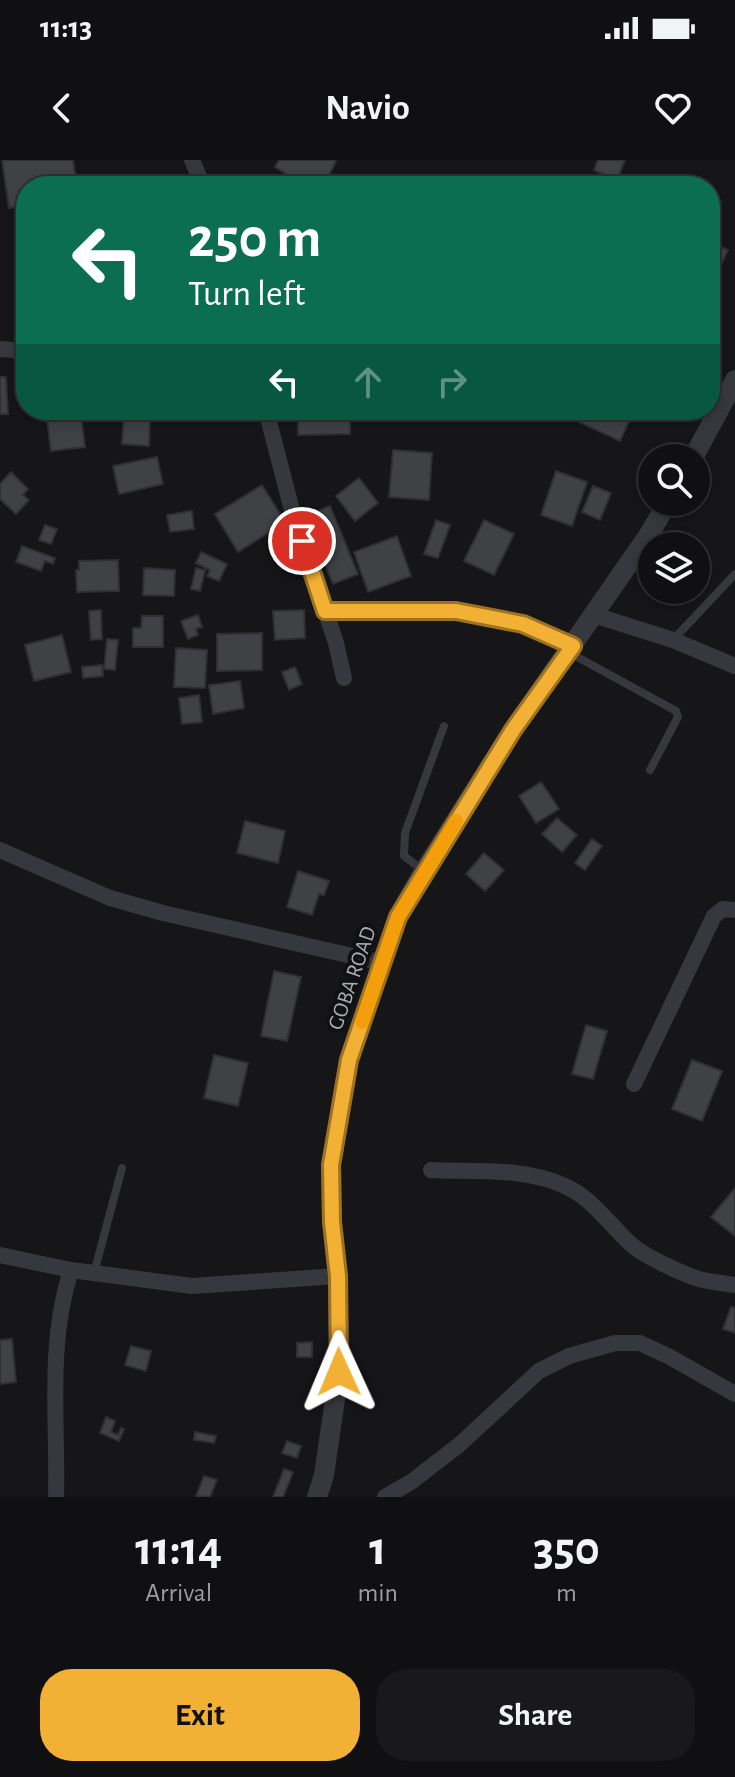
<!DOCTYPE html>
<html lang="en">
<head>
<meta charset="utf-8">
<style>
	:root { --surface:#101012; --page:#19191b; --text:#f1f3f6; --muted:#9c9d9f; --line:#303032; --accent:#f2b134 }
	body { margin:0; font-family:"Alegreya Sans",sans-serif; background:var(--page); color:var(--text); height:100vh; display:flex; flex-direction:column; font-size:30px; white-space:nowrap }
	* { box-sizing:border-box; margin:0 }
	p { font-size:26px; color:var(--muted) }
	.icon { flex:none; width:44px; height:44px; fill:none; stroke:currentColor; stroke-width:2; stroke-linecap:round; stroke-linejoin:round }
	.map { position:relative; height:1337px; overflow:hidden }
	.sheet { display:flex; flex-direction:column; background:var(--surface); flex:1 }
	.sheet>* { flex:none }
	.hud { position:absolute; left:16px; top:16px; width:704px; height:244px; border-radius:32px; box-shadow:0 4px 12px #0003,0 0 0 2px var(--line); background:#0b6e4f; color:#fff; overflow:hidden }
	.buttons { position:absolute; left:638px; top:284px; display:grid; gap:16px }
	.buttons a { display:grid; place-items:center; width:72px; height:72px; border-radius:50%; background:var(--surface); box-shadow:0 4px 12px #0003,0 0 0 2px var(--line); font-size:40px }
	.pin { position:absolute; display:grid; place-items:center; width:68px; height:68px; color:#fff; margin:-34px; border:4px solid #fff; border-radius:50%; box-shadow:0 2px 8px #0007 }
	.me { position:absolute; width:88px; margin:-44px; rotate:359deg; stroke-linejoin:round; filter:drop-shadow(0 0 6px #0008) }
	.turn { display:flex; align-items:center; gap:28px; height:168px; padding:0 40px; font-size:36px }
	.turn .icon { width:104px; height:104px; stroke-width:2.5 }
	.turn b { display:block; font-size:56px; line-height:68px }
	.lanes { display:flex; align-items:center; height:76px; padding:0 40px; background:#0003; justify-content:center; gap:40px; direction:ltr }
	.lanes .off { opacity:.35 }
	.eta { display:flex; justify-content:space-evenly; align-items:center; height:136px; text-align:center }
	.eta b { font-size:48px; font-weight:700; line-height:56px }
	.action { display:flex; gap:16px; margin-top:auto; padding:16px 40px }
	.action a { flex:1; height:92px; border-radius:32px; background:var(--accent); color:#111; font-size:32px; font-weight:700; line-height:92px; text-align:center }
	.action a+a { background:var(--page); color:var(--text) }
	.status { display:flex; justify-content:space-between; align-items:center; height:56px; padding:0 40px; background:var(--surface); direction:ltr }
	.status svg { height:22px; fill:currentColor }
	header { display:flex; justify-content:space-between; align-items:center; height:104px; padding:0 40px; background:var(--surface); font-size:36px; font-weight:700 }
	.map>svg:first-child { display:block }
	.building { fill:#404145; stroke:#303034; stroke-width:2 }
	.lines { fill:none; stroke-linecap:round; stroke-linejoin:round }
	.service { stroke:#37383d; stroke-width:8 }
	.minor { stroke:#37383d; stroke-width:16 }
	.tertiary { stroke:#37383d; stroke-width:20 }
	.route-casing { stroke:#9d7322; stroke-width:20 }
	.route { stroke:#f2b134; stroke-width:14 }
	.slow { stroke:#f59e0b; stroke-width:14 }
	.labels { text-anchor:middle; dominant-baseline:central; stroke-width:8; stroke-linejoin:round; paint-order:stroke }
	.street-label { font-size:22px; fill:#a8adb8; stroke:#111113 }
</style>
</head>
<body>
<div class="status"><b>11:13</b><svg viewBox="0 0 49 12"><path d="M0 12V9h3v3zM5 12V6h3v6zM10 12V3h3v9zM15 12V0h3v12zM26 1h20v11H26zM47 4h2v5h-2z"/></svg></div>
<header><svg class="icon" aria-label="back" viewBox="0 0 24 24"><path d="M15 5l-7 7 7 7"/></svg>Navio<svg class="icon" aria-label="heart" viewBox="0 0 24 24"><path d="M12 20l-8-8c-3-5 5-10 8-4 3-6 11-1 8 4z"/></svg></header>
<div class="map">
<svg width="735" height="1337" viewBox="0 0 735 1337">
	<rect width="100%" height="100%" fill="#161618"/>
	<path class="building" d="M2,0H73L77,26H26V45L9,48Z
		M279,0H334L336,1L324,26H305L275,7Z
		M598,0H625L617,20L594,10Z
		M710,82L728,90L710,127Z
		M0,217H6L8,254H0Z
		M298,250H350V274L298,275Z
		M584,250H634L620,281L579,262Z
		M81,255L85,287L51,291L47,259Z
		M124,255L150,256L149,286L122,284Z
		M393,290L432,293L429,340L389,337Z
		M157,297L163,324L119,334L113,306Z
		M556,311L587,322L572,366L541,355Z
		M11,312L28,329L23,335L29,340L16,354L0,339V324Z
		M359,318L378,343L355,361L336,336Z
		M262,325L285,362L238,392L215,354Z
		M593,326L611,333L600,360L582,352Z
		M330,346L358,414L333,424L305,356Z
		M192,351L194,369L170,372L167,355Z
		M436,360L450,365L438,398L424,394Z
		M484,360L514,374L494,415L464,401Z
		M45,365L57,369L51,384L39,380Z
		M397,376L411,416L368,432L354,392Z
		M22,386L55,398L53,404L45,401L41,411L16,402Z
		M201,392L227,404L219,421L207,416L210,410L196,403Z
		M118,400L119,431L77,432L76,410H79V401Z
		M144,408L175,410L174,436L143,435Z
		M196,408L205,410L200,431L191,429Z
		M101,450L102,479L91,480L89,451Z
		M304,450L305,478L275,480L273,451Z
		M198,455L202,467L196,469L198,475L188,479L181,461Z
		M142,456H163V487H133V468H141Z
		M262,473V510L217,511V474Z
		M62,475L71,512L34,521L25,485Z
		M107,479L118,480L115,510L104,509Z
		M176,488L207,490L205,528L174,527Z
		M102,505L103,516L83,518L82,507Z
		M295,507L302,524L289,530L282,512Z
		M240,521L244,548L213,554L209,525Z
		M199,535L202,562L182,564L179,538Z
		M541,622L559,649L536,663L519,636Z
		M557,658L577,675L562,692L542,674Z
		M245,661L285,671L278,703L237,693Z
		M592,679L602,686L585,710L575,703Z
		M484,693L504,710L485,731L466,714Z
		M298,711L329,721L324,735L319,734L312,755L287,747Z
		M274,811L301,817L287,881L261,876Z
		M586,865L607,871L593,919L572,914Z
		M214,895L248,903L238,946L204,938Z
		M692,900L722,911L702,961L672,949Z
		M735,1028V1076L711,1057Z
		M731,1147L735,1148V1173L723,1169Z
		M12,1179L16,1222L0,1224V1180Z
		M312,1182V1197H297V1183Z
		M131,1186L151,1191L146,1211L125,1205Z
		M106,1257L115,1261L111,1272L118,1275L121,1268L124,1269L119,1281L100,1273Z
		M195,1272L216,1276L214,1283L194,1280Z
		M287,1281L301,1286L297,1298L282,1293Z
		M284,1309L293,1312L283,1337H273Z
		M204,1316L217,1320L210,1337L196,1336Z"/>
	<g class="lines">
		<path class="service" d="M673,480L735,414
			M570,493L676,551L678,557L650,610
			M424,711L404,696L405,673L444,566
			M94,1113L122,1008"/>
		<path class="minor" d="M192,0L203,26
			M0,189L26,191
			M266,250L294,358L336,483L344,518
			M325,451H456L523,464L573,486
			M594,455L673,480L735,506
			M0,690L110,738L163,753L383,803
			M634,924L714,756L723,749L735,750
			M431,1010C474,1012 525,1007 565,1026C594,1039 610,1066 633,1086C645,1096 684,1115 699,1119C710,1122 723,1123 735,1125
			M0,1095L71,1110L192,1126L338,1116
			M56,1337C58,1260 47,1185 71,1110
			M385,1337L411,1322L459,1285L539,1211L569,1196L615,1183H640L670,1197L735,1234"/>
		<path class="tertiary" d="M693,298L735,220
			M317,1337L324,1315L339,1212L338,1116L332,1062L331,1005L349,900L398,757L424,711L513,570L648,376L668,342"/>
	</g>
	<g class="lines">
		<defs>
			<path id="route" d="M302,381L325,451H456L523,464L573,486L513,570L398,757L349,900L331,1005L332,1062L338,1116L339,1212"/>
		</defs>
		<use href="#route" class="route-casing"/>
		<use href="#route" class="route"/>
		<path class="slow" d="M362,862L398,757L456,661"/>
	</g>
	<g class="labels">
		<g class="street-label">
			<text transform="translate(352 818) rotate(-71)">GOBA ROAD</text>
		</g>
	</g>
</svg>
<div class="buttons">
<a><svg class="icon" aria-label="search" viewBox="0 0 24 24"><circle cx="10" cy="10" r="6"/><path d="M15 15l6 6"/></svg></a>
<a><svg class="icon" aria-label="layers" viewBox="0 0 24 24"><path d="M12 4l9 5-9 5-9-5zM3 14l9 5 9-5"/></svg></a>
</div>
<div class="pin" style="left:302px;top:381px;background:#d93025"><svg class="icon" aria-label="arrive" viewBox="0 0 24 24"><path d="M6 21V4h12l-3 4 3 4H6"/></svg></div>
<svg class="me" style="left:339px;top:1212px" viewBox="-20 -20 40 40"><path d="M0-17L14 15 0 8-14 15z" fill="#f2b134" stroke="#fff" stroke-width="4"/></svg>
<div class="hud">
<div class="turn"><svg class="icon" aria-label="left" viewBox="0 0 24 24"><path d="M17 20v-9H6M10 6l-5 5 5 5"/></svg><div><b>250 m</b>Turn left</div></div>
<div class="lanes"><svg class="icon" aria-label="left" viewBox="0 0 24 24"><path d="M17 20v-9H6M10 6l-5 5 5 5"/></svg><svg class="icon off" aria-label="ahead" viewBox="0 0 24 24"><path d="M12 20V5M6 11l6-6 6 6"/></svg><svg class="icon off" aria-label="right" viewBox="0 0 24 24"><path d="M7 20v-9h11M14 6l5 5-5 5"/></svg></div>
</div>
</div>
<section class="sheet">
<div class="eta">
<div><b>11:14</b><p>Arrival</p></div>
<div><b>1</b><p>min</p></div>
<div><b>350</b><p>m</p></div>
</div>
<div class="action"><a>Exit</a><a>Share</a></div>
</section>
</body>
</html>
